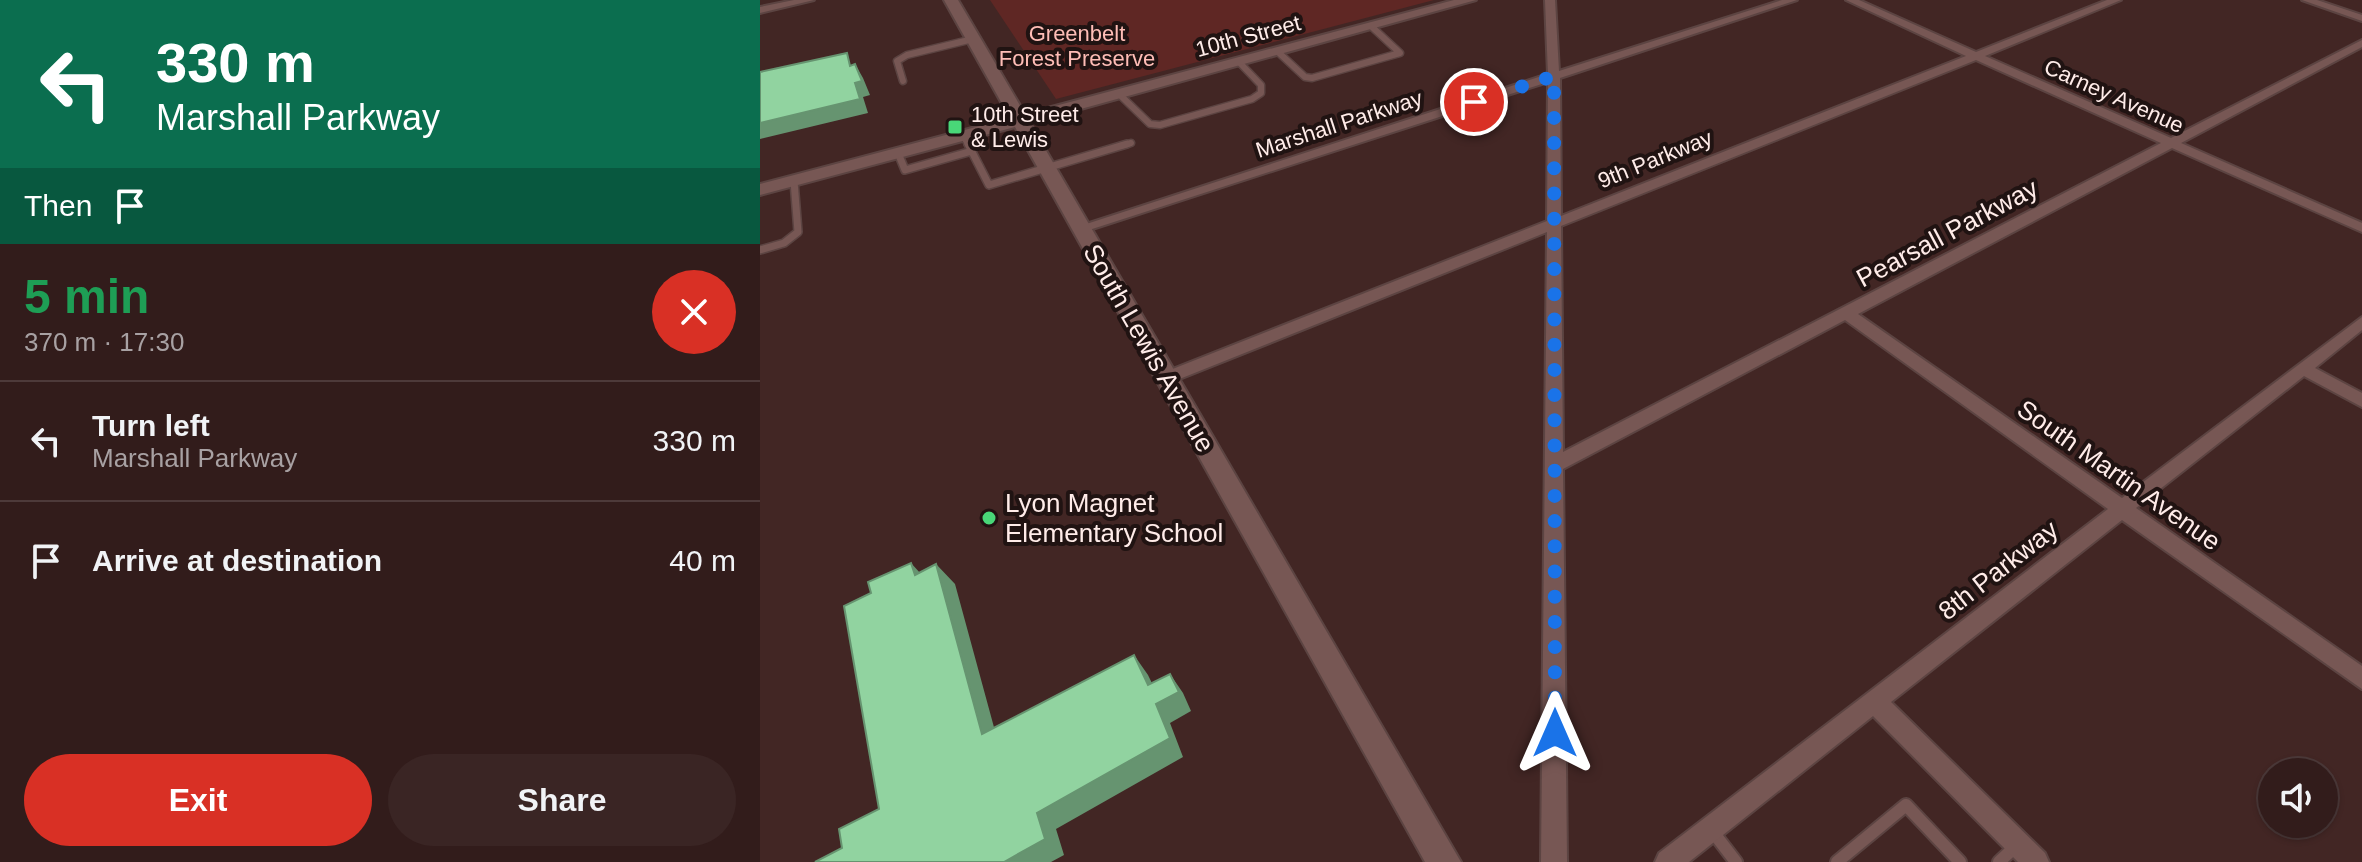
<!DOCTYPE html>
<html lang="en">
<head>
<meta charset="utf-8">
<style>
	:root { --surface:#321c1b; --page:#3a2524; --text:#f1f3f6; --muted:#a8a1a3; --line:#4d3a3a; --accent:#d93025 }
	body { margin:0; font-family:Helvetica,sans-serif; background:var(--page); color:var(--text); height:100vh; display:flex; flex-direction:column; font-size:30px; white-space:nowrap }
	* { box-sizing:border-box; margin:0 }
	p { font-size:26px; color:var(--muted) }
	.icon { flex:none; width:44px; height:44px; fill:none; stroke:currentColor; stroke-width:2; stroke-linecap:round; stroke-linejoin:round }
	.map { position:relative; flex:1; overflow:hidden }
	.details { display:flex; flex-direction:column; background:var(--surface); width:760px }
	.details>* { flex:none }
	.hud { background:#0b6e4f; color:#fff; overflow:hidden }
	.buttons { position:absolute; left:1498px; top:758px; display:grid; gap:16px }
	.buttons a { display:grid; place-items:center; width:80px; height:80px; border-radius:50%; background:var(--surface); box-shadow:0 2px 6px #0004,0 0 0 2px var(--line); font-size:40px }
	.pin { position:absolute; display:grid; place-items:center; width:68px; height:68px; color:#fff; margin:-34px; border:4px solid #fff; border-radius:50%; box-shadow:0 2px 8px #0007 }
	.me { position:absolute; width:88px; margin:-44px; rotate:0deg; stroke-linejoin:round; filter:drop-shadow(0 0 6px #0008) }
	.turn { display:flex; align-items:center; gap:28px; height:168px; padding:0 24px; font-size:36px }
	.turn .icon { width:104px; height:104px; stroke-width:2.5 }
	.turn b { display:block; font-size:56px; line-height:68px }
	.then { display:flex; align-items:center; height:76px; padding:0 24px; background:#0003; gap:16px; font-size:30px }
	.round { display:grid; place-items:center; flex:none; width:84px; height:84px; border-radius:42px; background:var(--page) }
	.overview { display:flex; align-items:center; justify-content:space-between; height:136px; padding:0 24px }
	h1 { font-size:48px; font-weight:700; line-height:60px; color:#1e9e55 }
	.action { display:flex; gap:16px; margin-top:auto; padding:16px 24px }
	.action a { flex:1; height:92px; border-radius:48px; background:var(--accent); color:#fff; font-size:32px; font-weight:700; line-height:92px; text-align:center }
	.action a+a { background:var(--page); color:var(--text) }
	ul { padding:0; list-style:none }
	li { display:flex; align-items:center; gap:24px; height:120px; padding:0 24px; border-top:2px solid var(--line) }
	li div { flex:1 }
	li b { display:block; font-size:30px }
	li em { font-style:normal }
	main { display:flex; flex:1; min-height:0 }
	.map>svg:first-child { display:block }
	.green { fill:#5f2724 }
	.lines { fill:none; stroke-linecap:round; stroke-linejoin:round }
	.lane-far2-casing { stroke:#5c4442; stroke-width:9 }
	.lane-far1-casing { stroke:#5c4442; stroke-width:10 }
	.lane-casing { stroke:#5c4442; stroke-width:16 }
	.street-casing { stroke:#5c4442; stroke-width:4 }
	.secondary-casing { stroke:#5c4442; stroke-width:4 }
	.lane-far2 { stroke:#775754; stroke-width:6 }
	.lane-far1 { stroke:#775754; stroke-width:7 }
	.lane { stroke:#775754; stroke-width:12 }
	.street { fill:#775754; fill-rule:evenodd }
	.secondary { fill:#775754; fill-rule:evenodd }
	.shaded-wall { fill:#669470 }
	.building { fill:#91d3a0; stroke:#669470; stroke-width:2 }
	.route { stroke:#1a73e8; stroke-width:14; stroke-dasharray:0 25.2 }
	.poi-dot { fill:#49d778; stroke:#201312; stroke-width:3 }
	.labels { text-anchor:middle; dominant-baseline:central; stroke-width:8; stroke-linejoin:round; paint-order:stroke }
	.far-park-label { font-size:22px; fill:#febdb6; stroke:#201312 }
	.far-street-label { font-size:22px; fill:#ffece9; stroke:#201312 }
	.far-poi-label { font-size:22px; fill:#ffece9; stroke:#201312; text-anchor:start }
	.street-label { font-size:26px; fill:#ffece9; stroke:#201312 }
	.poi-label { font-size:26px; fill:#ffece9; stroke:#201312; text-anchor:start }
</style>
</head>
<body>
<main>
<section class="details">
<div class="hud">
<div class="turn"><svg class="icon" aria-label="left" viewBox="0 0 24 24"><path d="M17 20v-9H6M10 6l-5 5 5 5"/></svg><div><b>330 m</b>Marshall Parkway</div></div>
<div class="then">Then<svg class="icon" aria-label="arrive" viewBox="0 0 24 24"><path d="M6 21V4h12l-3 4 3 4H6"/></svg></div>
</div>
<div class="overview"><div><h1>5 min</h1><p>370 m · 17:30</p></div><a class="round" style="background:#d93025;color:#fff"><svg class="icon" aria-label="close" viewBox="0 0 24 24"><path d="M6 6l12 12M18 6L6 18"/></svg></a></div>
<ul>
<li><svg class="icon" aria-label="left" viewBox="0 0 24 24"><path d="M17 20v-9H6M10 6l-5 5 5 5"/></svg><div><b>Turn left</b><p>Marshall Parkway</p></div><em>330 m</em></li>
<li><svg class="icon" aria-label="arrive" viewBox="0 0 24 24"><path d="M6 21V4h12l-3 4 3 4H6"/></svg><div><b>Arrive at destination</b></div><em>40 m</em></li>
</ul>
<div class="action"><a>Exit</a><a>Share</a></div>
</section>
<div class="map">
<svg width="1602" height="862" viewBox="0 0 1602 862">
	<rect width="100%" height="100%" fill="#422624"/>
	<path class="green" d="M230,0H674L296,99Z"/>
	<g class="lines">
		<defs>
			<path id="lane-far2" d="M517,51L545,77L552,78L640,53L611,26
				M143,81L137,61L147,55L213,39
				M359,94L390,124L400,125L492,99L501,93V85L479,62
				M203,135L209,146
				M360,146L371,143"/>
			<path id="lane-far1" d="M208,144L229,185L367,144
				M138,153L145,170L212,151
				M0,250L24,243L38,232L34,181"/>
			<path id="lane" d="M953,832L976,862
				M1077,862L1146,805L1200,862
				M1239,862L1255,847"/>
			<path id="street" d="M34,0H54L0,13V7Z
				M785,0H795L799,71L1022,0H1037L800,78L801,216L1206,56L1086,0H1099L1216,52L1347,0H1361L1225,56L1411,138L1602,40V47L1421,143L1602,223V232L1412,148L1098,314L1362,498L1602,317V330L1555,368L1602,393V407L1544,376L1376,508L1602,666V689L1362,520L1131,702L1285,853L1289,862H1258L1113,716L929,862H895L899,853L1348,509L1085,320L803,469L807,862H781L787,232L412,382H400L397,378L400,374L787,221L788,82L326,231H316L314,228L788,74ZM1216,60L1401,143L803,452L801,226Z
				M1542,0H1557L1602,15V21Z"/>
			<path id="secondary" d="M184,0H198L265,114L694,0H716L270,123L701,862H665L255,127L0,195V184L250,118Z"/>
		</defs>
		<use href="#lane-far2" class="lane-far2-casing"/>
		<use href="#lane-far1" class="lane-far1-casing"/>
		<use href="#lane" class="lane-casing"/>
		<use href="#street" class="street-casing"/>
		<use href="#secondary" class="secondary-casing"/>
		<use href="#lane-far2" class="lane-far2"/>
		<use href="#lane-far1" class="lane-far1"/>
		<use href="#lane" class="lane"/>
		<use href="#street" class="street"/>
		<use href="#secondary" class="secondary"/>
	</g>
	<path class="shaded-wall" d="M95,64L103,78L110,95L103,97L108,113L0,139V123L95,83Z
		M151,563L170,584L155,575Z
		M176,564L195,584L241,753L222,734Z
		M374,655L388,675L401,702L410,674L423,693L431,711L410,723L423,757L296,829L304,855L291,862H244L277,813L388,685Z"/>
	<path class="building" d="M87,53L90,66L95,64L102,81L95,83L100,99L0,123V72Z
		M151,563L155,575L176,564L222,734L374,655L388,685L410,674L419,692L396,704L410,738L277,813L285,839L244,862H55L82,848L79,829L119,809L84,606L111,593L108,582Z"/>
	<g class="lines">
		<path class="route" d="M714,102L794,76L795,733"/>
	</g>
	<g class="poi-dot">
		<rect x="187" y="119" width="16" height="16" rx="4"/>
		<circle cx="229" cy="518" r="8"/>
	</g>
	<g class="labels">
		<g class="far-park-label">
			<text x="317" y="33">Greenbelt<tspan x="317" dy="25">Forest Preserve</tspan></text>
		</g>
		<g class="far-street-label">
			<text transform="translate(488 36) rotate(-15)">10th Street</text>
			<text transform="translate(1354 96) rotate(24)">Carney Avenue</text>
			<text transform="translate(579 124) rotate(-18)">Marshall Parkway</text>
			<text transform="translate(895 159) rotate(-22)">9th Parkway</text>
		</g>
		<g class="far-poi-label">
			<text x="211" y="114">10th Street<tspan x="211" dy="25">&amp; Lewis</tspan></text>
		</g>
		<g class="street-label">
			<text transform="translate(1187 233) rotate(-28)">Pearsall Parkway</text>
			<text transform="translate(389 348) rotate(60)">South Lewis Avenue</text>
			<text transform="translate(1359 475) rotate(35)">South Martin Avenue</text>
			<text transform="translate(1238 570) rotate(-38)">8th Parkway</text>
		</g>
		<g class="poi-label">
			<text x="245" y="503">Lyon Magnet<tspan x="245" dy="30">Elementary School</tspan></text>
		</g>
	</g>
</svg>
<div class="buttons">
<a><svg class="icon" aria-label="sound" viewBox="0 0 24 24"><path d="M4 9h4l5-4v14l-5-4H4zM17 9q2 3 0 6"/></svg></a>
</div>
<div class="pin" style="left:714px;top:102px;background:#d93025"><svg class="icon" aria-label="arrive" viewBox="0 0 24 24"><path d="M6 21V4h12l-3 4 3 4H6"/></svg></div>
<svg class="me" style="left:795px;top:733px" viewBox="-20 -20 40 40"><path d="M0-17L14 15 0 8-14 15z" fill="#1a73e8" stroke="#fff" stroke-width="4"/></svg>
</div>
</main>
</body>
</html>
